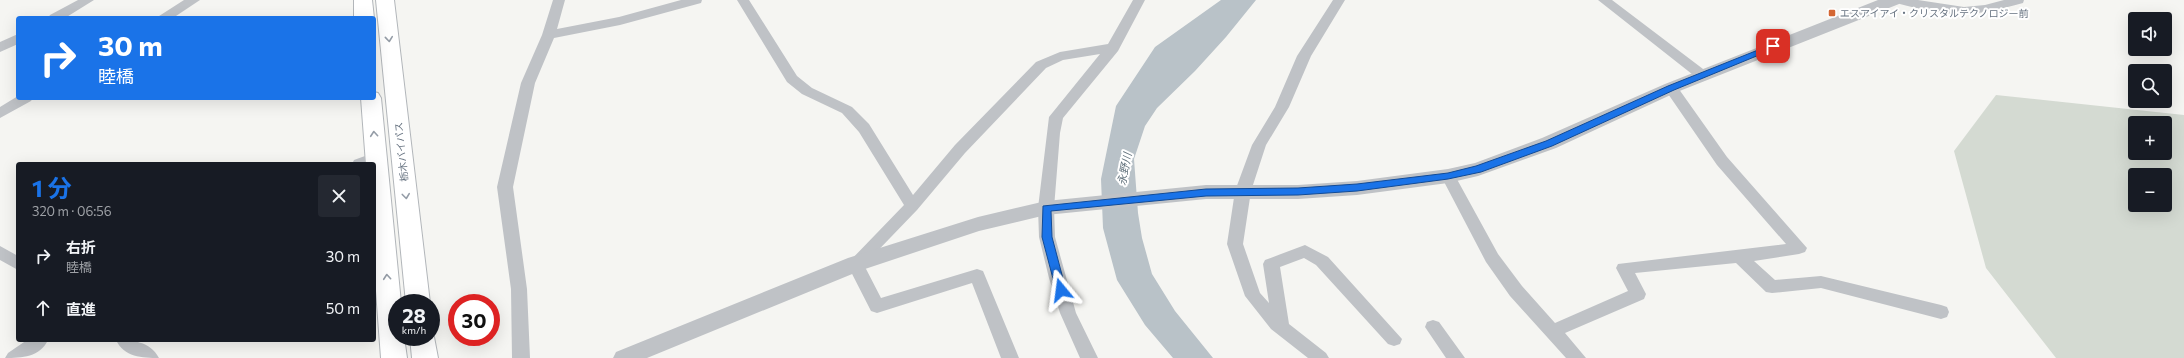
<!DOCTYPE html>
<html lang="ja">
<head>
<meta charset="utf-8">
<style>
	:root { --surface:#171b24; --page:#242831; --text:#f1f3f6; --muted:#9ea1a6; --accent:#1a73e8 }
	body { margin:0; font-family:Commissioner,"Noto Sans JP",sans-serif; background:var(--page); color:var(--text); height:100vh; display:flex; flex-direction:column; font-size:15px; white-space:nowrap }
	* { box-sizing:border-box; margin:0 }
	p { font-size:13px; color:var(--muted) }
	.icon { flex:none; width:22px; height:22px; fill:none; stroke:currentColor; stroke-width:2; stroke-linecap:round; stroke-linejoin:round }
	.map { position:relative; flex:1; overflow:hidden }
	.side { position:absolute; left:16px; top:162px; width:360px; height:180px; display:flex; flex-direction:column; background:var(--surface); border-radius:4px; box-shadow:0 4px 16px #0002 }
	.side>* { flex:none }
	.banner { position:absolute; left:16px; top:16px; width:360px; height:84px; border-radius:4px; box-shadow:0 4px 16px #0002; background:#1a73e8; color:#fff; overflow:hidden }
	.tools { position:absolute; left:2128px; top:12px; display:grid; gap:8px }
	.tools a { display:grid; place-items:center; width:44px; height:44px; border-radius:4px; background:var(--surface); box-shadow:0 4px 16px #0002; font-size:20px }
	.speed { position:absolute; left:388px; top:294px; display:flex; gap:8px; font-size:20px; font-weight:700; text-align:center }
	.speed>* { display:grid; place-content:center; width:52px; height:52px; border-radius:50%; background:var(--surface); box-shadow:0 4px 16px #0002; line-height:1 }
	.speed small { font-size:10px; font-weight:400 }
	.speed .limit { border:6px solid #d22; background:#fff; color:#111 }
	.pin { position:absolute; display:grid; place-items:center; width:34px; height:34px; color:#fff; margin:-17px; border-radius:8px; box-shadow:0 2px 6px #0006 }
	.me { position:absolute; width:44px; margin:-22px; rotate:344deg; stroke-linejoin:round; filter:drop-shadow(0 0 3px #0008) }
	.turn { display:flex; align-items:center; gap:14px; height:84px; padding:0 16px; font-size:18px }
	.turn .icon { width:52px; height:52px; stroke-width:2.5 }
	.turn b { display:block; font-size:28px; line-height:34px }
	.round { display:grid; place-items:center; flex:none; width:42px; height:42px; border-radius:4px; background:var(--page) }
	.headline { display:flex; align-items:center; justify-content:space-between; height:68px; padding:0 16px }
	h1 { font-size:24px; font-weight:700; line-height:30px; color:var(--accent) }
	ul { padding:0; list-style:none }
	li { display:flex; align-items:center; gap:12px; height:52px; padding:0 16px }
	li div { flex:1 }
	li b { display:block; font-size:15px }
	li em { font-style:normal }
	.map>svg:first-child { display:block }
	.green { fill:#d4dad2; fill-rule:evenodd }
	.water { fill:#b9c2c8 }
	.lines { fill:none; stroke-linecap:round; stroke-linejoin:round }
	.secondary-casing { stroke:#b2b6ba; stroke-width:2 }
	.minor { fill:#bfc2c6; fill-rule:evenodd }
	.tertiary { fill:#bfc2c6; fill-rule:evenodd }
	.secondary { fill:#fff; fill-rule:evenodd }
	.oneway { stroke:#959da7 }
	.route { fill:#1a73e8; stroke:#114b97 }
	.poi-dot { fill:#d46734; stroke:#fff; stroke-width:1.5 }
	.labels { text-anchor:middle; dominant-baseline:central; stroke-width:4; stroke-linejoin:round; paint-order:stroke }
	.poi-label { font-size:10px; fill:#677381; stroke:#fff; text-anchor:start }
	.street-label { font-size:10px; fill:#677381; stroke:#fff }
	.water-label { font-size:11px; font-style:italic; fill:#63737d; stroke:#fff }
</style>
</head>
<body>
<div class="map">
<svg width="2184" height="358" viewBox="0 0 2184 358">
	<rect width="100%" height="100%" fill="#f5f5f2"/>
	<path class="green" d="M1996,95L2184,115V358H2056L1986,268L1954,151ZM2135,123H2165V153H2135ZM2135,175H2165V205H2135Z"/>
	<path class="water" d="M1221,0H1256L1226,37L1195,71L1157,108L1145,126L1134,159L1138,213L1142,238L1152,274L1175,311L1213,358H1173L1145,325L1117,280L1103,228L1101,179L1116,106L1155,47Z"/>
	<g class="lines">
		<defs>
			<path id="secondary" d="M354,0H372L374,18H354Z
				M376,0H394L430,303H406Z
				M374,92L378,93L381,98L401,303H397V337H404L407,358H381L374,264V164H366L361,98H374Z
				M431,330L434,337L438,358H412L410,337H431Z"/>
		</defs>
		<use href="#secondary" class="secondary-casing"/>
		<path class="minor" d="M78,0H94L65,18H48L50,15Z
			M184,0H200L173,18H156Z
			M553,0H565L557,29L619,17L681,0H702L701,3L620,25L554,38L535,83L513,187L527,289L530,358H512L511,289L497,187L521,83L542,35Z
			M737,0H749L797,76L812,88L852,107L869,124L913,195L955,145L1036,62L1060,52L1108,44L1133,0H1145L1118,51L1063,118L1060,133L1054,208L1055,237L1076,313L1098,358H1080L1060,313L1049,278L1039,237L1038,208L1049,117L1100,54L1063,60L1046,68L965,153L917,210L864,265L881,298L977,269L983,271L1019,358H1001L972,283L877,313L871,311L847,264L904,205L859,132L842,113L802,94L787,82Z
			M1333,0H1345L1311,56L1289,107L1266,145L1251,191L1243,244L1260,293L1269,303L1263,264L1265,260L1305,245L1328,257L1402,339L1400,344L1394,346L1388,344L1316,265L1304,258L1280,267L1289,324L1326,353L1329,358H1308L1271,329L1245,296L1227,244L1235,191L1252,145L1275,107L1297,56Z
			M1598,0H1612L1707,72L1709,75L1707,78H1697Z
			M1895,0H1918L1964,7L1985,5L2004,0H2024L2023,3C1970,18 1949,17 1896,3Z
			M18,34V44L0,52V42Z
			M1671,83L1676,85L1727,157L1807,248L1805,252L1799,254L1754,261L1775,280L1821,276L1941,305L1947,307L1949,312L1947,317L1941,319L1821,288L1772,293L1766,292L1736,263L1635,273L1646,294L1644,299L1565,333L1586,358H1566L1510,296L1486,262L1441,176L1443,172L1448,171L1453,172L1498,254L1522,286L1555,323L1628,291L1616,268L1618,264L1786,244L1717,165L1664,88L1666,85Z
			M18,96V98H33L31,101L0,118V107Z
			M376,152L381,153L383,157C378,167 362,164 352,164L354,160Z
			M0,246L18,256V270L0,260Z
			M1433,320L1439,322L1465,358H1446L1425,327L1427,322Z
			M27,340H48C40,357 22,358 5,358L8,353Z
			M116,340C132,340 150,341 159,358C142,358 124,357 116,340Z"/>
		<path class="tertiary" d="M1878,0H1901L1899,4L1677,92L1556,148L1478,176L1448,183L1357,195L1298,199H1206L1046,215L979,231L862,270L647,358H613L616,352L848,258L978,217L1046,201L1206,185H1298L1357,181L1448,169L1475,163L1542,138L1665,84Z"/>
		<use href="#secondary" class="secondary"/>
	</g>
	<defs><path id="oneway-chevron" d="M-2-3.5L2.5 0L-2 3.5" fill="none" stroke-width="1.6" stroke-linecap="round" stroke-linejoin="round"/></defs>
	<g class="oneway">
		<use href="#oneway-chevron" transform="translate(389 39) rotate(84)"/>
		<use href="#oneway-chevron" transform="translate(374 134) rotate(-95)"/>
		<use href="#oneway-chevron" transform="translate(406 196) rotate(83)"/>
		<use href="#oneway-chevron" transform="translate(387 277) rotate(-95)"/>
	</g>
	<path class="route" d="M1773,44L1776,45V48L1674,90L1552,146L1481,172L1448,179L1357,191L1298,195L1206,196L1051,211L1052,237L1066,290L1061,294L1056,290L1042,237L1043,206L1206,189L1298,188L1357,184L1448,173L1476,166L1546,141L1668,86Z"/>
	<rect class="poi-dot" x="1828" y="9" width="8" height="8" rx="2"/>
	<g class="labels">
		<g class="poi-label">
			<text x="1840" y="13">エスアイアイ・クリスタルテクノロジー前</text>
		</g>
		<g class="street-label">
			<text transform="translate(401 152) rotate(-96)">栃木バイパス</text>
		</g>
		<g class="water-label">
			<text transform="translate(1124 169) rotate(-79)">永野川</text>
		</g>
	</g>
</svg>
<div class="tools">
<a><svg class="icon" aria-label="sound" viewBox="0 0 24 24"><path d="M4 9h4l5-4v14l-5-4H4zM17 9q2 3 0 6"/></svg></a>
<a><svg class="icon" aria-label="search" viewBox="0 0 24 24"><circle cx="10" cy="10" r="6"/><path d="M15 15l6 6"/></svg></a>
<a>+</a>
<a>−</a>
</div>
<div class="speed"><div>28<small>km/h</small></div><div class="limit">30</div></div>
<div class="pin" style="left:1773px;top:46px;background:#d93025"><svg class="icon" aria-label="arrive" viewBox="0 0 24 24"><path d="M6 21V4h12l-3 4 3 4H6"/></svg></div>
<svg class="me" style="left:1061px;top:290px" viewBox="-20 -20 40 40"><path d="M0-17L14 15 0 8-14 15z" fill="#1a73e8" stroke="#fff" stroke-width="4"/></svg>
<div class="banner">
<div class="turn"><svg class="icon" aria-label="right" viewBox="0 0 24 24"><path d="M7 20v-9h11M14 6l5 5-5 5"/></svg><div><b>30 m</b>睦橋</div></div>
</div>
<section class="side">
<div class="headline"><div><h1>1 分</h1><p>320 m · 06:56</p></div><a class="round"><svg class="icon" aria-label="close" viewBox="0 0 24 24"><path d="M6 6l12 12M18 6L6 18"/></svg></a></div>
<ul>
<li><svg class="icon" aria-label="right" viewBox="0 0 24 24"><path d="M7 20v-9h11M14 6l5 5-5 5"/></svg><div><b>右折</b><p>睦橋</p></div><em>30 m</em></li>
<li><svg class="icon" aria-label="ahead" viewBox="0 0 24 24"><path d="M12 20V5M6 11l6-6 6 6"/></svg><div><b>直進</b></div><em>50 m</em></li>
</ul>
</section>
</div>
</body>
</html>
